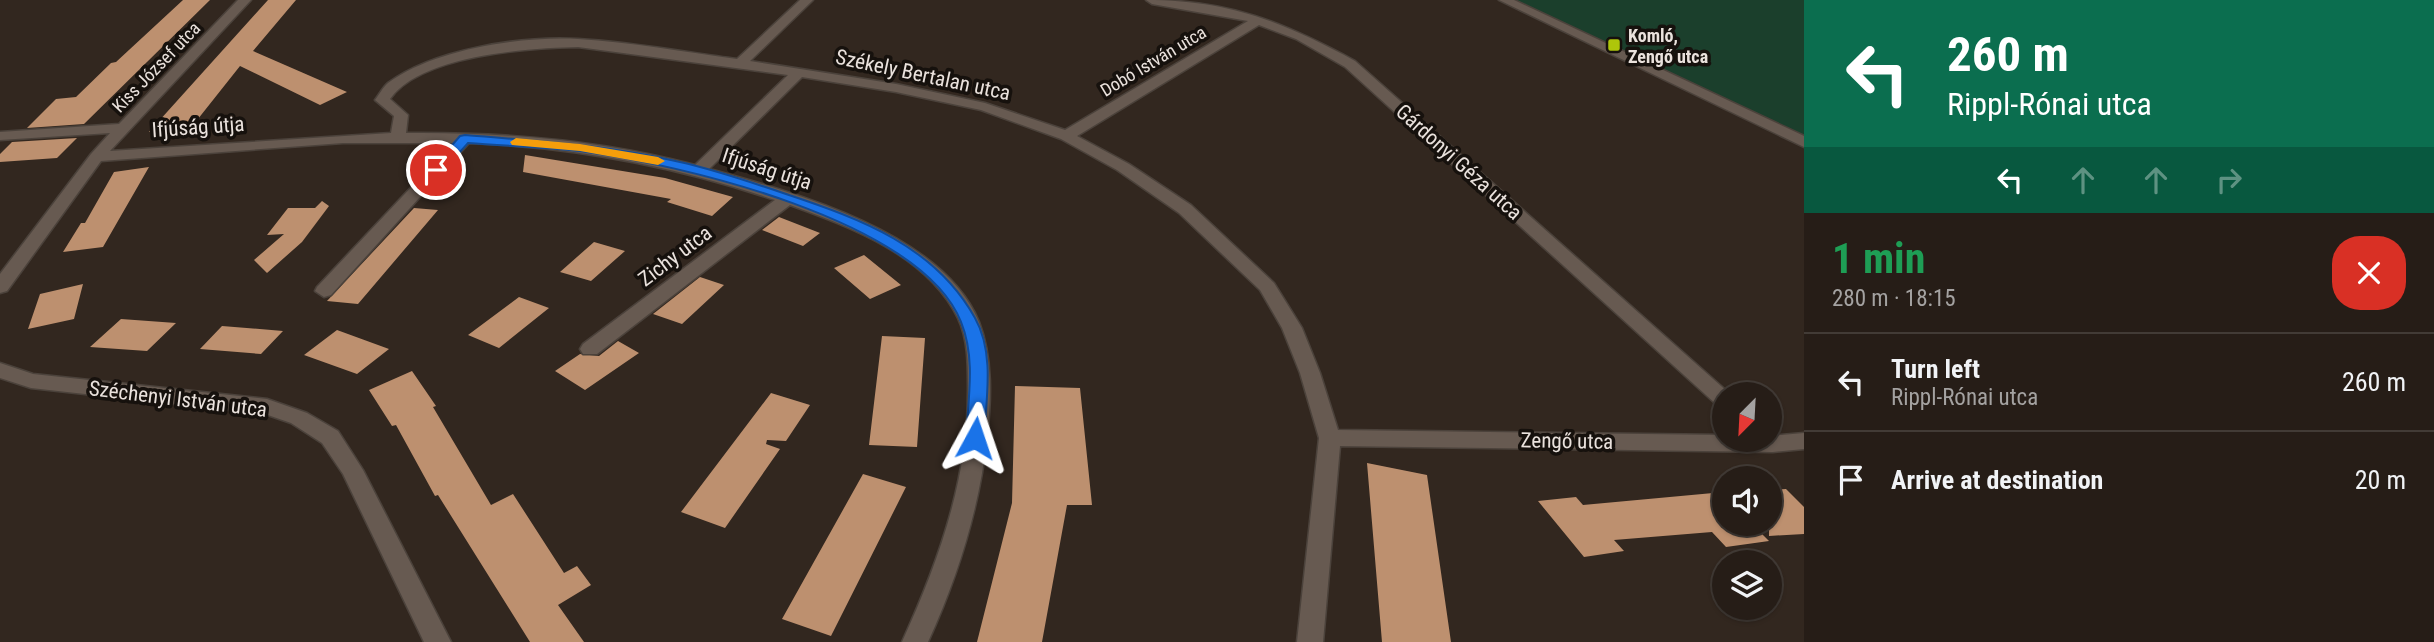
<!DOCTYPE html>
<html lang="en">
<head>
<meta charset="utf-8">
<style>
	:root { --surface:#261d17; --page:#2e2620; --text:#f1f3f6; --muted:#a4a2a1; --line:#423b36 }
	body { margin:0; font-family:"Roboto Condensed",sans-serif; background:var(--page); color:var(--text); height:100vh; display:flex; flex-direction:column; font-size:26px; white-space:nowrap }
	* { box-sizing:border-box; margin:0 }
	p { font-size:23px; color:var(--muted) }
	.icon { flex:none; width:38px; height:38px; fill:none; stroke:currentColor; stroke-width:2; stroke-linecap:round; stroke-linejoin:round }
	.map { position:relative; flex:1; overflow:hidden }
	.panel { display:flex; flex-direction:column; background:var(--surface); width:630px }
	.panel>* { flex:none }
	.banner { background:#0b6e4f; color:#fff; overflow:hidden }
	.needle { width:46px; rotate:204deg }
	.controls { position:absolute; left:1712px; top:382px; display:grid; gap:14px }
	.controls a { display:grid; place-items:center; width:70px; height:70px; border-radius:50%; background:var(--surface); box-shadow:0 2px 5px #0004,0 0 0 2px var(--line); font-size:35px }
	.pin { position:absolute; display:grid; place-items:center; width:60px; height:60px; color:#fff; margin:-30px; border:4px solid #fff; border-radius:50%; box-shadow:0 2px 7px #0007 }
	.me { position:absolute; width:77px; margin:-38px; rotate:5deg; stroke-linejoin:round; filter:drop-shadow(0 0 5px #0008) }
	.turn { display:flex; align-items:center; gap:24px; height:147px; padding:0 28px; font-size:32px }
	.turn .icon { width:91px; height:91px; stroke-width:2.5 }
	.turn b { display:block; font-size:49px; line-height:60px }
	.lanes { display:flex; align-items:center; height:66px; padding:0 28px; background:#0003; justify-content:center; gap:35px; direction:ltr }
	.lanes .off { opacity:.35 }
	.round { display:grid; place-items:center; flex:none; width:74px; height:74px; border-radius:28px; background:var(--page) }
	.overview { display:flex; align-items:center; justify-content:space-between; height:119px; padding:0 28px }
	h1 { font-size:42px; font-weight:700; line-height:52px; color:#1e9e55 }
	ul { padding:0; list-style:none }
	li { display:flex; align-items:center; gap:21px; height:98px; padding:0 28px; border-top:2px solid var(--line) }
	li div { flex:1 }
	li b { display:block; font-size:26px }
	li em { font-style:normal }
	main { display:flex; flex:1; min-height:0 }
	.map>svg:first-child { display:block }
	.green { fill:#1b3f2c }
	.building { fill:#bd906f }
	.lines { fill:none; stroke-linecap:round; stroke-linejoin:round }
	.minor-casing { stroke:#4b423b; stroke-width:3 }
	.minor { fill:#675a51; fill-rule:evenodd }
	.route { fill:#1a73e8; stroke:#114b97; stroke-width:2 }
	.slow { fill:#f59e0b }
	.poi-dot { fill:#aec60a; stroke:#16110d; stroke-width:2.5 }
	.labels { text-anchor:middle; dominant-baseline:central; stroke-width:7; stroke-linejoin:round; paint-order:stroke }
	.far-poi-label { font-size:18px; font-weight:bold; fill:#eae2dd; stroke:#16110d; text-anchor:start }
	.far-street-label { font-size:18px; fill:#eae2dd; stroke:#16110d }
	.street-label { font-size:21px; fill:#eae2dd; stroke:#16110d }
</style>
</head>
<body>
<main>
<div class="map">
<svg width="1804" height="642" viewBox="0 0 1804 642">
	<rect width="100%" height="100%" fill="#32271f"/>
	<path class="green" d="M1505,0H1804V142Z"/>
	<path class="building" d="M183,0H210L84,124L27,128L56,99L76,97L111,63L116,62Z
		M268,0H296L253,51L347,92L320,105L240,66L190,129L149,132Z
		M77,138L57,158L0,162V154L12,142Z
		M525,155L665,178L733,197L712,216L667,202L671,199L523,172Z
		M149,167L103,247L63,252L81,223H85L114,172Z
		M322,201L329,206L302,242L267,273L254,260L284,234L267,235L288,208H315Z
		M414,208L438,210L358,304L327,301Z
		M779,217L820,233L803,246L762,230Z
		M594,242L625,251L591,281L560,272Z
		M864,255L901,285L870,299L834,268Z
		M700,277L724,285L682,324L653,314Z
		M83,284L74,319L28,329L40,294Z
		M519,297L549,308L499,348L468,335Z
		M121,319L176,323L147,351L90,347Z
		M222,326L283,331L261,354L200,349Z
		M337,330L389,349L357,374L304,355Z
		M882,336L925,338L917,447L869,445Z
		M618,341L639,353L585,390L555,371L580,354L599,356Z
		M412,371L436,406L433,407L491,505L513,494L564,573L577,566L591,585L558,605L584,642H530L438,495L435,496L396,425L392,426L369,390Z
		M1015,386L1080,388L1092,505H1067L1042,642H977L1012,503Z
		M771,393L810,405L786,441L767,440L766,444L780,449L725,528L681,512Z
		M1367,463L1427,475L1451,642H1382Z
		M863,474L906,487L831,636L782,619Z
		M1786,489L1804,507V534L1769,536V490Z
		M1724,492V523H1751L1769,541L1726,547L1712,532L1614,540L1624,551L1584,557L1538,501L1576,497L1583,505Z"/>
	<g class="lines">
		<defs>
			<path id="minor" d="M238,0H251L110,151L391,133L394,116L375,100C379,95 383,87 388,83C434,49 521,36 578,39C631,42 684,52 737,59L800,0H813L750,61L896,84L985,103L1065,130L1248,21L1152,4L1146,0C1229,0 1283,22 1355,61L1730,394H1724V407L1717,405L1345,67L1296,39L1259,25L1077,136L1129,164L1191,205L1274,283L1302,328L1320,373L1338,430L1724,435V439H1769V436L1804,433V449L1773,452L1340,446L1323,642H1297L1319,438L1300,373L1282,328L1260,290L1179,213L1117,170L1061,139L981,110L896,92L802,77L709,169C793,192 943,233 979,322C993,358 991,400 987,438C979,510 958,576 928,642H902C939,561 969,477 968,386C968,364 968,339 958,318C927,255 851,227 790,205L597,354H583L580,349L583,344L775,200C675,166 575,147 469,143L331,295L324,297L315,291L317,287L453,143H343L101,161L7,291L0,293V274L91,154L110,133L0,140V132L119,124ZM578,47L788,75L695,165C601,140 503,132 406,133L408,115L390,99C420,55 529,48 578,47Z
				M1499,0H1514L1804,136V147Z
				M0,363L33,374L267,399L307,413L338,431L363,470L451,642H424L343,474L322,443L291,423L265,414L31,388L0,378Z"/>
		</defs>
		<use href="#minor" class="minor-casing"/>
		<use href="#minor" class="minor"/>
	</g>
	<path class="route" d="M465,135C537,141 609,145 680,162C716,170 751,182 786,194C861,219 935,246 975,318C995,353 986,400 984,438L981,443H968L966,438C968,399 976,359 961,322C921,220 679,164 580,151C543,147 505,146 468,143L441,173H432V168L460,136Z"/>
	<path class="slow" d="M516,138L580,144L658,157L665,161L658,165L580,151L512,145L510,142Z"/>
	<rect class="poi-dot" x="1607" y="38" width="14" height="14" rx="3.5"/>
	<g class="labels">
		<g class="far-poi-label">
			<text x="1628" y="35">Komló,<tspan x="1628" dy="21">Zengő utca</tspan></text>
		</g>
		<g class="far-street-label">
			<text transform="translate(1153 61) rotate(-31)">Dobó István utca</text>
			<text transform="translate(156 67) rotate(-46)">Kiss József utca</text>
		</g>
		<g class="street-label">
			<text transform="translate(923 75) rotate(12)">Székely Bertalan utca</text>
			<text transform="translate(198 127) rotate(-4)">Ifjúság útja</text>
			<text transform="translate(1459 162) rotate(42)">Gárdonyi Géza utca</text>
			<text transform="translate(767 169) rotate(18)">Ifjúság útja</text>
			<text transform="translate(675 256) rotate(-37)">Zichy utca</text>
			<text transform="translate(178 399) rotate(7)">Széchenyi István utca</text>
			<text transform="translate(1567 441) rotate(1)">Zengő utca</text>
		</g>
	</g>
</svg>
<div class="controls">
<a><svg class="needle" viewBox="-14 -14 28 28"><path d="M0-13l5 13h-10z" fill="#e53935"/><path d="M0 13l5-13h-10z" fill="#a4a2a1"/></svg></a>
<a><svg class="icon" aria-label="sound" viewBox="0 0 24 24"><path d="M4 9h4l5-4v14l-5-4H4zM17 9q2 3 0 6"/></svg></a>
<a><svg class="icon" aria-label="layers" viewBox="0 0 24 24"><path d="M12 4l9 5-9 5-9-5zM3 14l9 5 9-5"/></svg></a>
</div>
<div class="pin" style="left:436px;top:170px;background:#d93025"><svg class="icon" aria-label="arrive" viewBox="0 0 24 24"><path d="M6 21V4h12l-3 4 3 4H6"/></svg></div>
<svg class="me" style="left:975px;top:438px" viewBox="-20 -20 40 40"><path d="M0-17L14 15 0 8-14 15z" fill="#1a73e8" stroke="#fff" stroke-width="4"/></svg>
</div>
<section class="panel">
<div class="banner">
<div class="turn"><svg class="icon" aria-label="left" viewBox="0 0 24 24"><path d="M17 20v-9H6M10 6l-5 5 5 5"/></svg><div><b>260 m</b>Rippl-Rónai utca</div></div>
<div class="lanes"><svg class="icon" aria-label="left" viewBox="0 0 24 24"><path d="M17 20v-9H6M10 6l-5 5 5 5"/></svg><svg class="icon off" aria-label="ahead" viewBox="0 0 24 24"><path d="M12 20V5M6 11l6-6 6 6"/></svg><svg class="icon off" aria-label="ahead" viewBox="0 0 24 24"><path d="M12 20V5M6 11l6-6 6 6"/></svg><svg class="icon off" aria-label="right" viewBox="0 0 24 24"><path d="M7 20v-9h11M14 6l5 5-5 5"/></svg></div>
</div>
<div class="overview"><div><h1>1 min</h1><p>280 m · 18:15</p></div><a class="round" style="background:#d93025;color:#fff"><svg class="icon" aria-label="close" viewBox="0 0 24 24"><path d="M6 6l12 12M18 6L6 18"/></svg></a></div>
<ul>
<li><svg class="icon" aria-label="left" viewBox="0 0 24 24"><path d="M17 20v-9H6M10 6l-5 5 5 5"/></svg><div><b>Turn left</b><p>Rippl-Rónai utca</p></div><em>260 m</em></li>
<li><svg class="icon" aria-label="arrive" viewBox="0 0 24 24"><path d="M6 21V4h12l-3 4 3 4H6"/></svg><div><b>Arrive at destination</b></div><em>20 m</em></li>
</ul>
</section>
</main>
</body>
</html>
